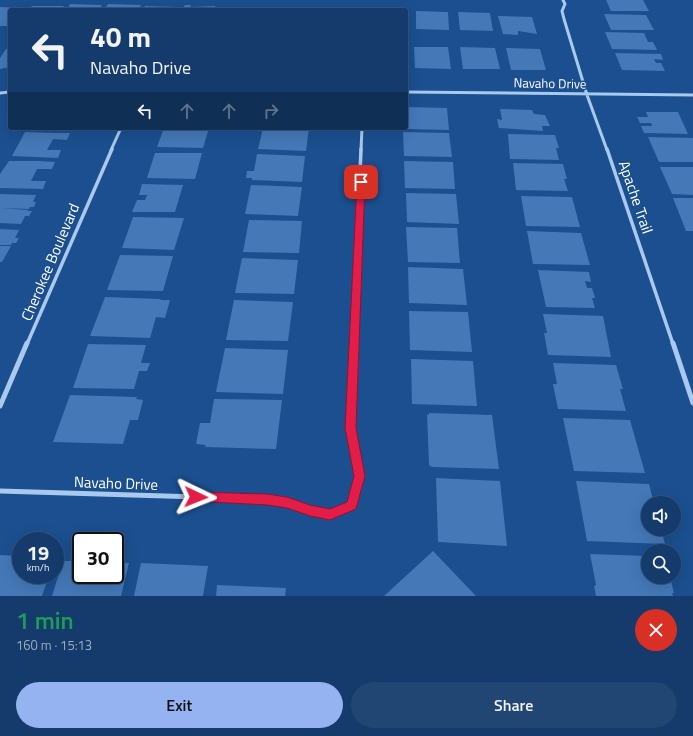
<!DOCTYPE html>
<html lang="en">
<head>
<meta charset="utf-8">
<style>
	:root { --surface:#143b6b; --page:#214673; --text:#f1f3f6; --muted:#9dadc1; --line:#33557e; --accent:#95b2f1 }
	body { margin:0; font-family:"Titillium Web",sans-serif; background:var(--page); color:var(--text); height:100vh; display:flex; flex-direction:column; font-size:15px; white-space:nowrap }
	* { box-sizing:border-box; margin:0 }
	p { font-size:13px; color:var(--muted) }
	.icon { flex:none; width:22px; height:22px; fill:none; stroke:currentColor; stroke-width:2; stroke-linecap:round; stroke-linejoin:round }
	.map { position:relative; height:596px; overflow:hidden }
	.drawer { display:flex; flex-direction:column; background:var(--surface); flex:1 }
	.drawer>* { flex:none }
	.top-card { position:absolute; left:8px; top:8px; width:400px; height:122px; border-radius:4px; box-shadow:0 4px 16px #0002,0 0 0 1px var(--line); background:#143b6b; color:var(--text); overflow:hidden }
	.controls { position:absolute; left:641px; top:496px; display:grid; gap:8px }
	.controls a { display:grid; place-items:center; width:40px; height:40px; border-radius:50%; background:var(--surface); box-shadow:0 4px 16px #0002,0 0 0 1px var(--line); font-size:20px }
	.speed { position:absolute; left:12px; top:532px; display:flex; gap:8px; font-size:20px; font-weight:700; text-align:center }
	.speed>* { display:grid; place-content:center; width:52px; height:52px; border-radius:50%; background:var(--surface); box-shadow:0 4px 16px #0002,0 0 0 1px var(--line); line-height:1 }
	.speed small { font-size:10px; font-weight:400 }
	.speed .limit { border:2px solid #111; border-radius:6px; background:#fff; color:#111 }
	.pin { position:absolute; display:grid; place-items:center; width:34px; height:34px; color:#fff; margin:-17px; border-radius:8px; box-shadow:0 2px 6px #0006 }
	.me { position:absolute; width:44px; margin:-22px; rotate:92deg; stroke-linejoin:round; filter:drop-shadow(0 0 3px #0008) }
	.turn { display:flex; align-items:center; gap:14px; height:84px; padding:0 16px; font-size:18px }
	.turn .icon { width:52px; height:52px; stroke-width:2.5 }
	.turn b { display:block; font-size:28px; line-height:34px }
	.lanes { display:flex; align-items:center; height:38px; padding:0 16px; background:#0003; justify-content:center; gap:20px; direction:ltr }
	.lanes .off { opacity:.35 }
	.round { display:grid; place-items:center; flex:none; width:42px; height:42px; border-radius:21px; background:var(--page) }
	.head { display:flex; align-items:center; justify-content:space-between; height:68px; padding:0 16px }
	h1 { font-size:24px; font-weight:600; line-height:30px; color:#1e9e55 }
	.button { display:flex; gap:8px; margin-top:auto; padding:8px 16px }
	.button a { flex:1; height:46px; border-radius:24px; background:var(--accent); color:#111; font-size:16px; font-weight:600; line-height:46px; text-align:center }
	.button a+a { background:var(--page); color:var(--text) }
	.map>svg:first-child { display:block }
	.building { fill:#4478b7 }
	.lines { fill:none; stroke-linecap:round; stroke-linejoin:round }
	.street-far2 { stroke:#a9c9ee; stroke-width:3 }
	.street-far1 { stroke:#a9c9ee; stroke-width:3.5 }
	.street { stroke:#a9c9ee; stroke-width:5 }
	.route { fill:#e11d48; stroke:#92132f }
	.labels { text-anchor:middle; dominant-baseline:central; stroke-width:3; stroke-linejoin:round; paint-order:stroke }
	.far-street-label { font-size:13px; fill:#fff; stroke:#1b4f8f }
	.street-label { font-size:15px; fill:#fff; stroke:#1b4f8f }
</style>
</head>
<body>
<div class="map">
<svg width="693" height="596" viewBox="0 0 693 596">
	<rect width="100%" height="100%" fill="#1b4f8f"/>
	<path class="building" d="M606,0H643L649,11H611Z
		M70,4L102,5L99,10H67Z
		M108,4L141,5L138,10H104Z
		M185,5H191L190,7L215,6L214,10H182Z
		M32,6H64L61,10H29Z
		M145,6L177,7L176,10H143Z
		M0,7L25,8L23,10H10V26H0Z
		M220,8L253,9V10H220Z
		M416,11L448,12L449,30L416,29Z
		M458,12L490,13L493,31L460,30Z
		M604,14L646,15L654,30H611Z
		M498,16L532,17L537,34L518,31V35L503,34Z
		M605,32L644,33L648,42H653L657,50L612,49Z
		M414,47H448L451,69L415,68Z
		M460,47L495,48L500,69H463Z
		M506,48L540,49L546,70H511Z
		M6,49H10V67L0,69V58Z
		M615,53L661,54L663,60L654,59L656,63H661L665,71L622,70Z
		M406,107L447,108L449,130L406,129Z
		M500,109L532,110L534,114L545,115L550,126H542L543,131L499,128L497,119L502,120Z
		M646,112H678L688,134L644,133L641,126H652L651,123H640L637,117H648Z
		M164,128H209L203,148L157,147Z
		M263,128H309L306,151L258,149Z
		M25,132L55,133H70L67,140L53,139L47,150H61L58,158L12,156Z
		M403,132L449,133L452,157L404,156Z
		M508,134L555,135L559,148H556L559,160L510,159Z
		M648,137L693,138V162H659Z
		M155,153H202L195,179L147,178Z
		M257,154L305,156L302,182L252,180V178H246L247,171H254Z
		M9,161H40L55,162L52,169H37L31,181H46L43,189L0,188V174Z
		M404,161L453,162L455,189L405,188Z
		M513,163L563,164L567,179H564L568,191L516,190Z
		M660,167H693V195L672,194Z
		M142,184L183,185L175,212H132L137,200H145L147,195H139Z
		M251,185L302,187L298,216L245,214Z
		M406,193L456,194L459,224L407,222Z
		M0,194L36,195L33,202H36L34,207H30L29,209L0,208Z
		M521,196L572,197L580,227L526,226Z
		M673,198H693V231H686Z
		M0,208L28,210V211H32L29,216H25L21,224L0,223Z
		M133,217L184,218L174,250L122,248Z
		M249,220L302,221L299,253L243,252Z
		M406,227L457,228L460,263L408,262Z
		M0,229L19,230L15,238H19L16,243H12L11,245H0Z
		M527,231L581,233L590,265L533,264Z
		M0,246H11L2,262H0Z
		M120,255L173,256L163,291L107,290Z
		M242,258L298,260L294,294L235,293Z
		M408,267L463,269L467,305L409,303Z
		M538,270L589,272L591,282L585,281L587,288H592L595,298H592L595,308L546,307Z
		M105,297L161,299L160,300H170L165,318L156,317L150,338L90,336Z
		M234,300L293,302L288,341L226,340Z
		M409,311L468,312L472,352L410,350Z
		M543,314L603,316L611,357L548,355L544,333H547Z
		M88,344L146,345L141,363H150L147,371H139L134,389L73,388Z
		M225,348L288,350L283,394L216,392Z
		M411,359L473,361L477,406L412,404Z
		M553,363L616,365L623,389H620L626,411L558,409L553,384H557Z
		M70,395L137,397L136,399L143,400L138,420H130L123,444L53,442Z
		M214,399L282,400L276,449L205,447L206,445L196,444L200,423H210Z
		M429,413L492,415L499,469L432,467L429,465L427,414L429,415Z
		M563,418L630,420L645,473L574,471Z
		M436,478L500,481L507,546L438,542Z
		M576,481L649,484L654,503H648V529H661L665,544L587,541Z
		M433,551L476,596H384Z
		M590,554L648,556V577H670L674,593H672L673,596H596L594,586L596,585Z
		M0,555L21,556V575H49L42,596H0Z
		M63,561H81V575H115V562L129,563L121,596H52Z
		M141,563L208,566L203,596H134Z
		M217,585L286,588L285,596H216Z"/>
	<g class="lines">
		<path class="street-far2" d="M563,0L565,4L562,11L564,19L587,95L607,150
			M406,92L693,95
			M0,93L10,92
			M111,150L121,128
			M361,150L362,128"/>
		<path class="street-far1" d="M607,149L673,344
			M27,344L112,149
			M353,344L361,149"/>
		<path class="street" d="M673,343L693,403
			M0,406L27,343
			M0,491L267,499C282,502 319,516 331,514C338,512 345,508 352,506L359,476L350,429L353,343"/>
	</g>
	<path class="route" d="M361,180L365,182L356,428L365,476L356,509L330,520L310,516L287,508L267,505L192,501L190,497L192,493L196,492L267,494L287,497L310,505L330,509L347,502L354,476L345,428L357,182Z"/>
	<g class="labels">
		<g class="far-street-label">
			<text transform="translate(550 83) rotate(1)">Navaho Drive</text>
		</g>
		<g class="street-label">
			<text transform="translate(636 197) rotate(71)">Apache Trail</text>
			<text transform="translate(50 262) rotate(-67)">Cherokee Boulevard</text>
			<text transform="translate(116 483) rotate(2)">Navaho Drive</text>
		</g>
	</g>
</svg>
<div class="controls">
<a><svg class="icon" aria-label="sound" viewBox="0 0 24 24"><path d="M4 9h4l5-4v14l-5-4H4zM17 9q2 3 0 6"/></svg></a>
<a><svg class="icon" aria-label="search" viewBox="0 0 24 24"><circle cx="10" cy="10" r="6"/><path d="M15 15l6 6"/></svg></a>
</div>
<div class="speed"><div>19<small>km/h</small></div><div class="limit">30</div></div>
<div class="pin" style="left:361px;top:182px;background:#d93025"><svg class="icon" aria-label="arrive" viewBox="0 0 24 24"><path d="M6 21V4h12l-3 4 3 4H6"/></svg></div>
<svg class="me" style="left:196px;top:497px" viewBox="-20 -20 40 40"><path d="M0-17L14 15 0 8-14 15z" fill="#e11d48" stroke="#fff" stroke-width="4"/></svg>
<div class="top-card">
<div class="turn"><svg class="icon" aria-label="left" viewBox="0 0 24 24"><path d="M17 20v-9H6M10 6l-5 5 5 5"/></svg><div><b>40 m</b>Navaho Drive</div></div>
<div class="lanes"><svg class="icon" aria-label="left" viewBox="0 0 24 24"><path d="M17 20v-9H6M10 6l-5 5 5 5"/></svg><svg class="icon off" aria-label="ahead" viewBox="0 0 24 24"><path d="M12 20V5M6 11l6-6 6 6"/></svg><svg class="icon off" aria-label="ahead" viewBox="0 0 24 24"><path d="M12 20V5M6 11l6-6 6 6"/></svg><svg class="icon off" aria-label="right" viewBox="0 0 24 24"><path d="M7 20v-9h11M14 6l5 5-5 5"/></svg></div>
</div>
</div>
<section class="drawer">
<div class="head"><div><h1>1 min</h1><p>160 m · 15:13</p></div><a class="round" style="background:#d93025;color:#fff"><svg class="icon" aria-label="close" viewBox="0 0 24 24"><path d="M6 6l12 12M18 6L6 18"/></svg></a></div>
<div class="button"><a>Exit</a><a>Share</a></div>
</section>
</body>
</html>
